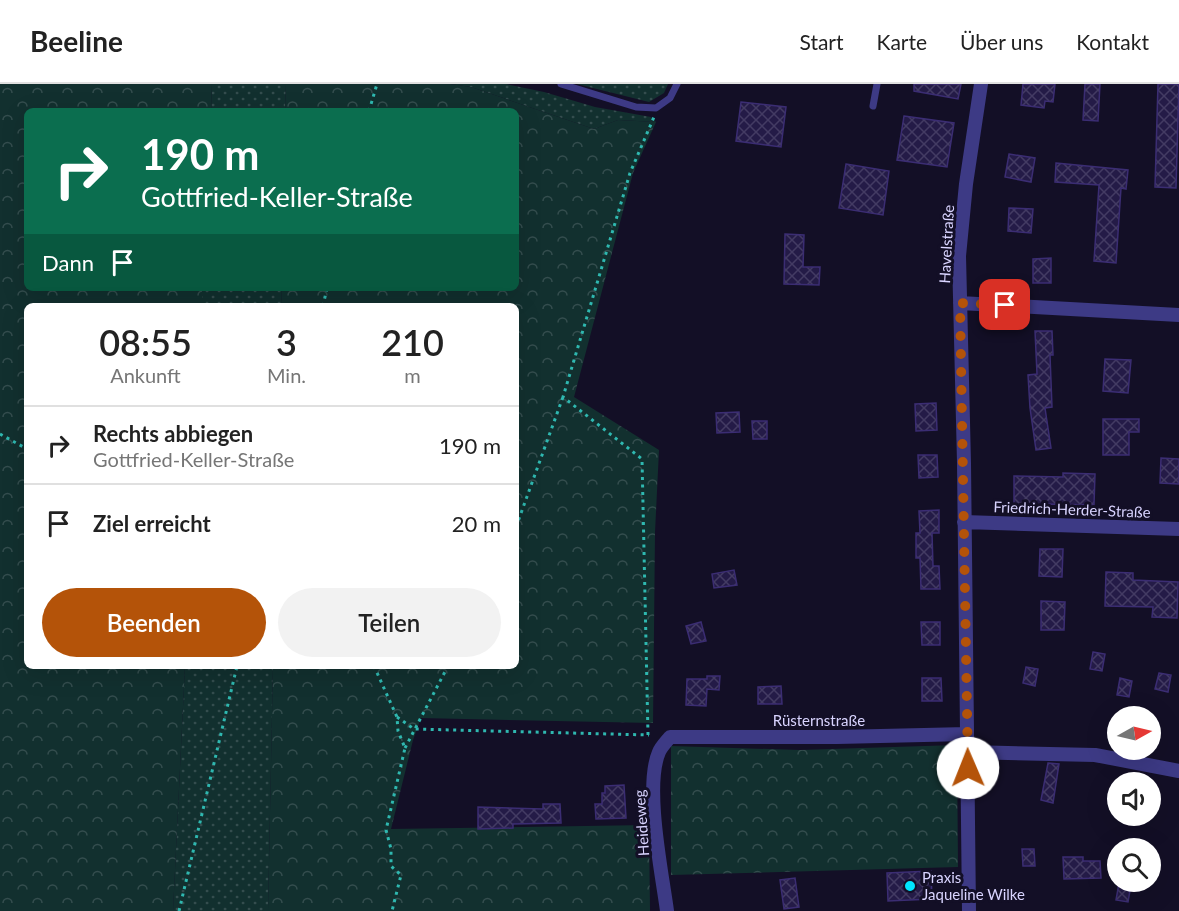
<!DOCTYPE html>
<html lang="de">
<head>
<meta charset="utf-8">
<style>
	:root { --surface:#fff; --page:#f2f2f2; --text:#222; --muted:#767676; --line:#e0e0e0; --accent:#b45309 }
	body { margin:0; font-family:Lato,sans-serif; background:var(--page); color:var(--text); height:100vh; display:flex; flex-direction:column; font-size:22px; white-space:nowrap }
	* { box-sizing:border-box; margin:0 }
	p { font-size:20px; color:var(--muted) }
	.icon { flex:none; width:33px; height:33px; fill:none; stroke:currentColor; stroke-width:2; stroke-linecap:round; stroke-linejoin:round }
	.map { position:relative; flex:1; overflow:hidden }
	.panel { position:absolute; left:24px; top:219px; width:495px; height:366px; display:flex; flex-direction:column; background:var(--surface); border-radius:9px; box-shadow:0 6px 24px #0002 }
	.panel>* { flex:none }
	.hud { position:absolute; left:24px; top:24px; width:495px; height:183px; border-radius:9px; box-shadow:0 6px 24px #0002; background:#0b6e4f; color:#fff; overflow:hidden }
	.needle { width:39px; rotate:82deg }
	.tools { position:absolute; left:1107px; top:622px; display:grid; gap:12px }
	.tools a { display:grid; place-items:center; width:54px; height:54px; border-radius:50%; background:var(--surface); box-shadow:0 6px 24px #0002; font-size:30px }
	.pin { position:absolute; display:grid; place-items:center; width:51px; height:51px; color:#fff; margin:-26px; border-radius:12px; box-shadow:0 3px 9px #0006 }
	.me { position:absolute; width:66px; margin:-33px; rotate:359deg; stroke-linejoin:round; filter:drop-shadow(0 0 4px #0008) }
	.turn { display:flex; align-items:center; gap:21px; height:126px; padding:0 18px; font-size:27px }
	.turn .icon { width:78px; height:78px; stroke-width:2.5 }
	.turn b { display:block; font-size:42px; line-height:51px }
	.then { display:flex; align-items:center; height:57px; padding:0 18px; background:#0003; gap:12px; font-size:22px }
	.eta { display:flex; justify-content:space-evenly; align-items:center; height:102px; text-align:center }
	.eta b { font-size:36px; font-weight:600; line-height:42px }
	.cta { display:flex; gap:12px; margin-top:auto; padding:12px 18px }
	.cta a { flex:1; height:69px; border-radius:36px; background:var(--accent); color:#fff; font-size:24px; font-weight:600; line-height:69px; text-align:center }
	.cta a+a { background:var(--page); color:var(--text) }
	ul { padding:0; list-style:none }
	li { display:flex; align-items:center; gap:18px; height:78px; padding:0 18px; border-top:2px solid var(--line) }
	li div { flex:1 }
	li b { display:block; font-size:22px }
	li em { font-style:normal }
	header { display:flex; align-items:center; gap:36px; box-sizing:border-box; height:84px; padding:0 30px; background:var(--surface); border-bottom:2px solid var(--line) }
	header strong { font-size:28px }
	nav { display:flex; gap:33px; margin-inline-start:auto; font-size:21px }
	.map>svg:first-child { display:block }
	.grass { fill:url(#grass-dots) }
	.forest { fill:url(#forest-crowns) }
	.building { fill:url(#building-cross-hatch); stroke:#3b2d73; stroke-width:1.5 }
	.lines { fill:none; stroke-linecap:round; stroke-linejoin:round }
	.path { stroke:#2fb8b0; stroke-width:3; stroke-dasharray:3 4.5; stroke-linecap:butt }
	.service { stroke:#3d3a85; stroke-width:7 }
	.minor { stroke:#3d3a85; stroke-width:14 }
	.route { stroke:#b45309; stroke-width:10; stroke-dasharray:0 18 }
	.poi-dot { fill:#00e5ff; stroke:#130f26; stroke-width:2 }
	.labels { text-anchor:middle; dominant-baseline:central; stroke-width:6; stroke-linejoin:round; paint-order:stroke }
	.street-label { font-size:15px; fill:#d9d4ff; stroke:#130f26 }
	.poi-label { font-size:15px; fill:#d9d4ff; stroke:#130f26; text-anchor:start }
</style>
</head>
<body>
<header>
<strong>Beeline</strong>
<nav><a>Start</a><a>Karte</a><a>Über uns</a><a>Kontakt</a></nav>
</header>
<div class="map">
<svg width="1179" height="827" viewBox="0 0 1179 827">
	<defs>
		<pattern id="grass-dots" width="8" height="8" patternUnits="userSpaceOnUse" patternTransform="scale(1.5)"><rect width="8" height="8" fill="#12302f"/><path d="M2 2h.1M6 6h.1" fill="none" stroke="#344d4e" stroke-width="1.8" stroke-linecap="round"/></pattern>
		<pattern id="forest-crowns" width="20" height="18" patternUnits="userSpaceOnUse" patternTransform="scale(1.5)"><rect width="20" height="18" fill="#12302f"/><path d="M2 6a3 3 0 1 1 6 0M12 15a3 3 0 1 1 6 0" fill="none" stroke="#344d4e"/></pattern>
		<pattern id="building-cross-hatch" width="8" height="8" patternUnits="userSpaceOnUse" patternTransform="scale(1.5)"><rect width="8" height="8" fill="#241b47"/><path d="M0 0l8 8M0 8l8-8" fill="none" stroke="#433b63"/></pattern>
	</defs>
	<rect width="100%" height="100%" fill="#130f26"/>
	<path class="grass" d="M212,0H286L285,27H211Z
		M450,0H506L544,8L595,23L651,33L656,38L618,36L594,45L471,3Z
		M577,0H668L664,9L649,18Z
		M202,204H282L281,222H202Z
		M185,582H273L268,827H173Z"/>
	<path class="forest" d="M0,0H212L211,27H27V204H202V222H27V582H185L173,827H0Z
		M286,0H450L471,3L594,45L618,36L656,38L633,89L574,313L659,366L655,448L653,639L421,634L413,656L391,745L649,741L650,827H268L273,582H516V222H281L282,204H516V27H285Z
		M957,661L958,783L671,791V662L800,666Z"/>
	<path class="building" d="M914,0H961L958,15L914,7Z
		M1023,0H1055L1053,18L1045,17L1044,24L1021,21Z
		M1085,0H1100L1098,37L1083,36Z
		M1158,0H1179L1176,104L1155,103Z
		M741,18L786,23L781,63L736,57Z
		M904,32L954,39L947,83L897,76Z
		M1009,70L1035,74L1031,98L1005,93Z
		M1056,79L1128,86L1126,105L1121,104L1116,179L1094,177L1099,101L1055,98Z
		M846,80L889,87L883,131L839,124Z
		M1009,124L1033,125L1031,149L1008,147Z
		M785,150L804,151L803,183H820L819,201L784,200Z
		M1051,174V199H1033V175Z
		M1035,247H1052L1053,271H1050L1052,323L1045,324L1051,364L1036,366L1030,324L1028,291L1037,290Z
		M1105,275L1131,276L1128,309L1103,307Z
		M936,319L937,346L916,347L915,320Z
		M739,328L740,348L717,349L716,329Z
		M1103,335H1139V348H1129V371H1103Z
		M752,337H767V355H753Z
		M918,371H937L938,393L919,394Z
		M1161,374L1179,375V400L1160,399Z
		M1063,389L1095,390L1094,421L1045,420V423H1014V392L1063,393Z
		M939,426V449H932L933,482H939L940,505H921L920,474H916V449H920L919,427Z
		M1040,465H1063L1062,493L1039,492Z
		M734,486L737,501L714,504L712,490Z
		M1106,488L1133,489V496L1178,498L1177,534L1152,533L1153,523L1105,522Z
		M1041,517L1065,518L1064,546H1041Z
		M701,538L706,557L691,560L686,542Z
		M921,538H940V561H922Z
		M1093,568L1105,570L1102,587L1090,585Z
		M1026,583L1038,585L1035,602L1023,599Z
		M1159,589L1171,591L1168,608L1155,605Z
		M707,592H720L719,606L707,605L706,622L686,621L687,595H707Z
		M922,594H941L942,617H922Z
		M1120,594L1132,597L1129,613L1117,611Z
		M781,602L782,620H758V603Z
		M1048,679L1059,680L1053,719L1041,716Z
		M624,701L626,734L596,735L595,720H602V709H605V702Z
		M543,720H560L561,739L513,740V744L478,745V723L543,725Z
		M1022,765H1034L1035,782H1023Z
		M1063,773H1083V777H1100L1101,794L1064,795Z
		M931,787L932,815L888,817L887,789Z
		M795,794L799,823L784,825L780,796Z
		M1119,799L1131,801L1128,818L1116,816Z"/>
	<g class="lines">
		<path class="path" d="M369,27L377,0
			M323,222L327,204
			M0,350L27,365
			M516,443L563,313
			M374,582L397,633L398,647L405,664L386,746L391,765V782L401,791L392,827
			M397,633L414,645L649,651
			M648,651L642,375L563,313L630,89L654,33
			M405,664L448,582
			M179,827L237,582"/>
		<path class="service" d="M561,0L636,23L656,24L670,14L677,0
			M873,22L877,0"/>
		<path class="minor" d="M960,219L1179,231
			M964,438L1179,445
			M968,668L1095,671L1179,687
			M667,827C662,789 644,702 659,668C661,663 666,658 670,653H837L967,650
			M969,827L964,379L959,172L966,100L981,0"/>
	</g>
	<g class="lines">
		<path class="route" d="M968,684L960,219L1005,221"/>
	</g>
	<circle class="poi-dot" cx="910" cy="802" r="6"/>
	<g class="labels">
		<g class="street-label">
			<text transform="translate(946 160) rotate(-87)">Havelstraße</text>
			<text transform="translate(1072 425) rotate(2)">Friedrich-Herder-Straße</text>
			<text x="819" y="636">Rüsternstraße</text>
			<text transform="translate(641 739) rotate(-94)">Heideweg</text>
		</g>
		<g class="poi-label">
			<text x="922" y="793">Praxis<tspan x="922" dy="17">Jaqueline Wilke</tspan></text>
		</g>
	</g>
</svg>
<div class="tools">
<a><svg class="needle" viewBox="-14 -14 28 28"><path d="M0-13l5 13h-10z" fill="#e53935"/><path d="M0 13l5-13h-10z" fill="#767676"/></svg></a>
<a><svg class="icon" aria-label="sound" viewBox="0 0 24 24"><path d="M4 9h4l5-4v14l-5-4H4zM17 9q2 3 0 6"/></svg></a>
<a><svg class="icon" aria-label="search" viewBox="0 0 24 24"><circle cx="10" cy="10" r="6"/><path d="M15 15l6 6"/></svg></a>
</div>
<div class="pin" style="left:1005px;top:221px;background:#d93025"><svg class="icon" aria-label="arrive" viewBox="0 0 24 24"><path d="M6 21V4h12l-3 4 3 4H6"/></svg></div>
<svg class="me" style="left:968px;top:684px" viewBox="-20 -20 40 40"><circle r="19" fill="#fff"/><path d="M0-13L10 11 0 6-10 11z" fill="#b45309"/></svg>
<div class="hud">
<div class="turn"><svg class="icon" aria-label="right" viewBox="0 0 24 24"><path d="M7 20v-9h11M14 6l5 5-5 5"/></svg><div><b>190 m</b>Gottfried-Keller-Straße</div></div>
<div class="then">Dann<svg class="icon" aria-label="arrive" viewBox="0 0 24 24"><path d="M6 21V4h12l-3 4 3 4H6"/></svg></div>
</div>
<section class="panel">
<div class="eta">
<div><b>08:55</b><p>Ankunft</p></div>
<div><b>3</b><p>Min.</p></div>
<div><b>210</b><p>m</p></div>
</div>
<ul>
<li><svg class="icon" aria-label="right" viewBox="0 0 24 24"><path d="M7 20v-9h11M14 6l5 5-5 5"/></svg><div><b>Rechts abbiegen</b><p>Gottfried-Keller-Straße</p></div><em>190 m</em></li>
<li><svg class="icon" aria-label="arrive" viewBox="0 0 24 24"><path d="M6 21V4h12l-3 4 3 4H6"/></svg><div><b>Ziel erreicht</b></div><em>20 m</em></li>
</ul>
<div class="cta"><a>Beenden</a><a>Teilen</a></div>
</section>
</div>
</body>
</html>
